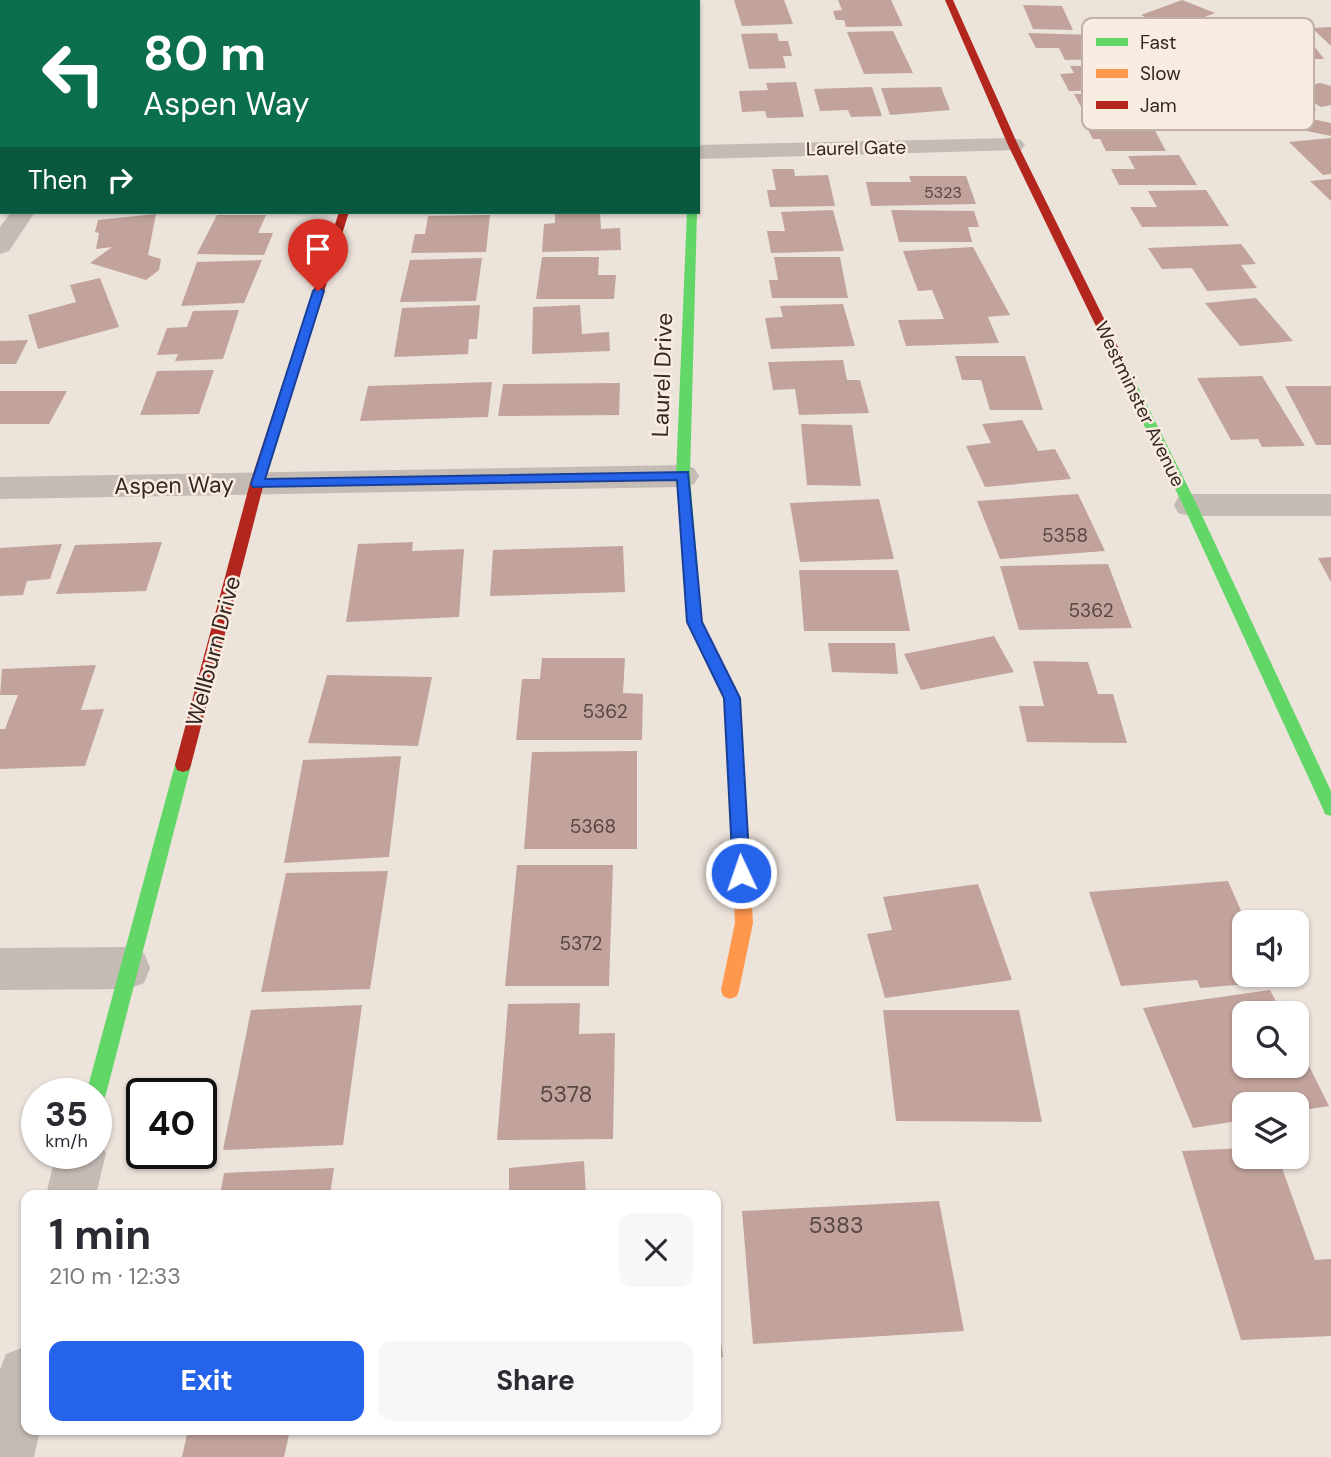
<!DOCTYPE html>
<html lang="en">
<head>
<meta charset="utf-8">
<style>
	:root { --surface:#fff; --page:#f7f7f7; --text:#2b2b33; --muted:#7c7c81; --accent:#2563eb }
	body { margin:0; font-family:"DM Sans",sans-serif; background:var(--page); color:var(--text); height:100vh; display:flex; flex-direction:column; font-size:26px; white-space:nowrap }
	* { box-sizing:border-box; margin:0 }
	p { font-size:23px; color:var(--muted) }
	.icon { flex:none; width:38px; height:38px; fill:none; stroke:currentColor; stroke-width:2; stroke-linecap:round; stroke-linejoin:round }
	.map { position:relative; flex:1; overflow:hidden }
	.details { position:absolute; left:21px; top:1190px; width:700px; height:245px; display:flex; flex-direction:column; background:var(--surface); border-radius:14px; box-shadow:0 2px 5px #0004 }
	.details>* { flex:none }
	.top-card { position:absolute; left:0px; top:0px; width:700px; height:214px; box-shadow:0 2px 5px #0004; background:#0b6e4f; color:#fff; overflow:hidden }
	.buttons { position:absolute; left:1232px; top:910px; display:grid; gap:14px }
	.buttons a { display:grid; place-items:center; width:77px; height:77px; border-radius:14px; background:var(--surface); box-shadow:0 2px 5px #0004; font-size:35px }
	.speed { position:absolute; left:21px; top:1078px; display:flex; gap:14px; font-size:35px; font-weight:700; text-align:center }
	.speed>* { display:grid; place-content:center; width:91px; height:91px; border-radius:50%; background:var(--surface); box-shadow:0 2px 5px #0004; line-height:1 }
	.speed small { font-size:18px; font-weight:400 }
	.speed .limit { border:4px solid #111; border-radius:10px; background:#fff; color:#111 }
	.pin { position:absolute; display:grid; place-items:center; width:60px; height:60px; color:#fff; margin:-72px -30px; border-radius:50% 50% 50% 0; rotate:-45deg; box-shadow:0 0 7px #0007 }
	.pin .icon { rotate:45deg }
	.me { position:absolute; width:77px; margin:-38px; rotate:357deg; stroke-linejoin:round; filter:drop-shadow(0 0 5px #0008) }
	.turn { display:flex; align-items:center; gap:24px; height:147px; padding:0 28px; font-size:32px }
	.turn .icon { width:91px; height:91px; stroke-width:2.5 }
	.turn b { display:block; font-size:49px; line-height:60px }
	.then { display:flex; align-items:center; height:66px; padding:0 28px; background:#0003; gap:14px; font-size:26px }
	.round { display:grid; place-items:center; flex:none; width:74px; height:74px; border-radius:14px; background:var(--page) }
	.headline { display:flex; align-items:center; justify-content:space-between; height:119px; padding:0 28px }
	h1 { font-size:42px; font-weight:700; line-height:52px }
	.button { display:flex; gap:14px; margin-top:auto; padding:14px 28px }
	.button a { flex:1; height:80px; border-radius:14px; background:var(--accent); color:#fff; font-size:28px; font-weight:700; line-height:80px; text-align:center }
	.button a+a { background:var(--page); color:var(--text) }
	.map>svg:first-child { display:block }
	.building { fill:#c1a39b }
	.lines { fill:none; stroke-linecap:round; stroke-linejoin:round }
	.street { fill:#c4bbb5; fill-rule:evenodd }
	.fast { fill:#63d668; fill-rule:evenodd }
	.slow { fill:#ff974d; fill-rule:evenodd }
	.jam { fill:#b3261e; fill-rule:evenodd }
	.route { fill:#2563eb; stroke:#184099; stroke-width:2 }
	.labels { text-anchor:middle; dominant-baseline:central; stroke-width:5; stroke-linejoin:round; paint-order:stroke }
	.far-number-label { font-size:16px; fill:#574642 }
	.far-street-label { font-size:19px; fill:#342724; stroke:#faece1 }
	.number-label { font-size:19px; fill:#574642 }
	.street-label { font-size:23px; fill:#342724; stroke:#faece1 }
	.near-number-label { font-size:23px; fill:#574642 }
	.key { fill:#faece1; stroke:#bfb1a8; stroke-width:2 }
	.key-label { font-size:19px; fill:#342724 }
</style>
</head>
<body>
<div class="map">
<svg width="1331" height="1457" viewBox="0 0 1331 1457">
	<rect width="100%" height="100%" fill="#ece3db"/>
	<path class="building" d="M734,0H784L793,24L742,26Z
		M838,0H891L903,26L846,27L844,20H836L833,11L842,10Z
		M1182,0L1215,13L1166,32L1144,22L1151,20L1141,15Z
		M1023,5L1062,6L1073,30L1033,29Z
		M1331,27V46L1312,28Z
		M893,31L913,73L864,74L847,32Z
		M777,33L779,41H788L792,56H783L786,68L749,69L741,34Z
		M1028,33L1092,35L1106,59L1065,60L1059,48H1036Z
		M1258,35H1306L1324,59H1276Z
		M1070,66H1111L1114,72H1126L1137,90L1069,91L1060,74L1074,73Z
		M796,82L804,117L767,118L765,111L742,112L739,91L768,90L766,83Z
		M1320,83L1331,86V105L1321,107L1291,90Z
		M872,87L882,116L851,117L848,110L820,111L814,89Z
		M941,87L950,110L890,115L881,88Z
		M1074,94H1139L1154,120H1106L1102,112H1084Z
		M1273,97L1316,109L1312,119L1331,123V136L1263,122Z
		M1085,124H1118L1121,129H1154L1166,151H1106L1100,139H1093Z
		M1331,138V174L1323,175L1289,142Z
		M1179,155L1197,185H1119L1111,169H1135L1128,156Z
		M772,169H794L795,176L828,175L835,206L770,207L767,190H776Z
		M909,176H966L976,204L871,206L866,182H911Z
		M1331,179V201L1310,181Z
		M1206,190L1229,226L1142,227L1130,207H1157L1148,191Z
		M833,210L844,251L771,253L767,231H785L781,212Z
		M891,210L974,211L979,227H968L972,242H899Z
		M600,213L601,229L620,228L621,250L542,252L544,224L555,223V214Z
		M156,214L148,255L161,259L159,270L146,280L90,263L112,247L96,249L99,233L95,232L98,220Z
		M217,215H266L258,233H273L264,255L197,254Z
		M490,215L486,252L411,253L415,234H425L428,216Z
		M1241,244L1256,264L1241,265L1257,288L1207,291L1192,268L1162,269L1148,248Z
		M973,247L1010,315L973,318L988,317L999,343L906,346L898,320L944,319L932,290L918,291L903,251Z
		M542,257H599L598,275H616L614,299H536Z
		M774,257H840L848,298H772L769,280H778Z
		M482,258L476,301L400,302L410,260Z
		M262,260L244,303L181,306L197,262Z
		M100,278L119,327L38,349L28,315L76,302L70,285Z
		M1256,298L1293,341L1240,346L1205,303Z
		M843,304L855,346L771,349L765,318L783,317L780,306Z
		M480,305L477,339H469L468,354L394,357L402,308Z
		M580,305L582,334L609,332L610,351L532,354L533,307Z
		M239,310L223,359L175,361L178,354L157,355L167,328L187,327L193,311Z
		M28,340L16,364H0V341Z
		M955,356H1025L1043,410H990L981,380H962Z
		M843,360L847,380H860L869,413L799,415L795,389L773,390L768,362Z
		M214,370L199,414L140,415L157,371Z
		M1262,376L1305,446L1262,447L1258,439L1231,440L1197,378Z
		M492,382L488,417L360,421L368,386Z
		M620,383L619,415L498,416L503,384Z
		M1285,386H1331V445H1316Z
		M0,391H67L49,424H0Z
		M1022,420L1038,451L1055,449L1071,479L985,487L966,446L991,443L982,424Z
		M801,424L852,425L861,486L807,485Z
		M1078,494L1105,551L1000,559L977,501Z
		M879,499L894,559L800,562L790,503Z
		M162,542L146,591L56,594L75,545Z
		M413,542L412,551L464,549L459,617L346,622L358,544Z
		M62,544L50,579L27,581L23,595L0,596V548Z
		M623,546L625,592L490,596L493,550Z
		M1331,557V582L1318,558Z
		M1108,564L1132,628L1019,630L1000,566Z
		M799,570H898L910,631H804Z
		M994,636L1014,672L921,690L904,654Z
		M828,643H895L898,674L832,672Z
		M542,658H625L623,693L643,694L642,740H516L522,679H540Z
		M1033,661L1088,662L1098,694H1113L1127,743L1027,742L1019,706H1044Z
		M96,665L81,710L104,709L85,766L0,769V729H5L18,695H0L2,669Z
		M327,675L432,677L418,746L308,743Z
		M637,751V849H524L532,752Z
		M401,756L389,857L284,863L303,760Z
		M517,865H613L609,986H505Z
		M388,871L370,989L261,992L286,873Z
		M1228,881L1246,922L1244,975H1269L1272,982L1200,988L1197,980L1121,986L1089,892Z
		M978,884L1012,980L885,998L867,934L892,930L883,897Z
		M1270,990L1282,1013H1244V1066H1297V1042L1329,1106L1297,1111V1104H1244V1120L1193,1128L1143,1008Z
		M580,1003L579,1034L615,1033L613,1139L497,1140L508,1004Z
		M362,1005L343,1145L223,1150L251,1010Z
		M883,1010H1019L1042,1122L896,1121Z
		M1244,1148V1157H1278L1315,1260L1331,1259V1336L1241,1340L1182,1151Z
		M584,1161L586,1195H509V1168Z
		M334,1168L330,1195H220L224,1173Z
		M939,1201L964,1331L753,1344L742,1211Z
		M716,1304L723,1357L716,1358Z
		M188,1430H290L284,1457H182Z"/>
	<g class="lines">
		<path class="street" d="M150,0H170L149,2Z
			M670,0H690V2H670Z
			M1013,138L1021,140L1025,145L1021,150L698,159V145Z
			M11,212H35L9,251L0,254V227Z
			M683,465L694,468L699,476L694,484L683,487L0,499V477Z
			M1190,494H1331V516H1190L1178,513L1174,505L1178,497Z
			M128,947L144,953L150,968L144,983L128,989L0,990V948Z
			M96,1134L106,1153L96,1195H46L56,1153H96Z
			M26,1346V1430H40L34,1457H0V1370L6,1354Z"/>
		<path class="fast" d="M687,212H697L690,476L702,622L740,698L746,811L744,816L738,818L732,816L730,811L724,698L688,622L676,476Z
			M1116,351L1122,355L1197,505L1331,791V816L1325,814L1323,809L1183,505L1110,355Z
			M183,758L189,760L191,765L106,1094L103,1101L96,1104V1094H86L175,765L177,760Z"/>
		<path class="slow" d="M738,804L744,806L746,811L753,923L739,990L737,996L730,999L723,996L721,990L735,923L730,811L732,806Z"/>
		<path class="jam" d="M945,0H953L1018,145L1122,355L1120,358L1116,359L1110,355L1008,145Z
			M339,212H349L264,483L191,765L189,770L183,772L177,770L175,765L250,483Z"/>
	</g>
	<path class="route" d="M318,287L324,291L265,479L688,472L702,622L740,698L750,873L747,878H735L733,873L724,698L687,622L677,480L253,487L251,484L313,291Z"/>
	<g class="labels">
		<g class="far-number-label">
			<text x="943" y="192">5323</text>
		</g>
		<g class="far-street-label">
			<text transform="translate(856 148) rotate(-1)">Laurel Gate</text>
			<text transform="translate(1140 404) rotate(64)">Westminster Avenue</text>
		</g>
		<g class="number-label">
			<text x="1065" y="535">5358</text>
			<text x="1091" y="610">5362</text>
			<text x="605" y="711">5362</text>
			<text x="593" y="826">5368</text>
			<text x="581" y="943">5372</text>
		</g>
		<g class="street-label">
			<text transform="translate(662 375) rotate(-88)">Laurel Drive</text>
			<text transform="translate(174 485) rotate(-1)">Aspen Way</text>
			<text transform="translate(213 651) rotate(-75)">Wellburn Drive</text>
		</g>
		<g class="near-number-label">
			<text x="566" y="1094">5378</text>
			<text x="836" y="1225">5383</text>
		</g>
	</g>
	<rect x="1082" y="18" width="232" height="112" rx="10" class="key"/>
	<rect x="1096" y="38" width="32" height="8" fill="#63d668"/>
	<rect x="1096" y="69" width="32" height="9" fill="#ff974d"/>
	<rect x="1096" y="101" width="32" height="8" fill="#b3261e"/>
	<g class="key-label">
		<text x="1140" y="49">Fast</text>
		<text x="1140" y="80">Slow</text>
		<text x="1140" y="112">Jam</text>
	</g>
</svg>
<div class="buttons">
<a><svg class="icon" aria-label="sound" viewBox="0 0 24 24"><path d="M4 9h4l5-4v14l-5-4H4zM17 9q2 3 0 6"/></svg></a>
<a><svg class="icon" aria-label="search" viewBox="0 0 24 24"><circle cx="10" cy="10" r="6"/><path d="M15 15l6 6"/></svg></a>
<a><svg class="icon" aria-label="layers" viewBox="0 0 24 24"><path d="M12 4l9 5-9 5-9-5zM3 14l9 5 9-5"/></svg></a>
</div>
<div class="speed"><div>35<small>km/h</small></div><div class="limit">40</div></div>
<div class="pin" style="left:318px;top:291px;background:#d93025"><svg class="icon" aria-label="arrive" viewBox="0 0 24 24"><path d="M6 21V4h12l-3 4 3 4H6"/></svg></div>
<svg class="me" style="left:741px;top:873px" viewBox="-20 -20 40 40"><circle r="17" fill="#2563eb" stroke="#fff" stroke-width="3"/><path d="M0-11L8 9 0 5-8 9z" fill="#fff"/></svg>
<div class="top-card">
<div class="turn"><svg class="icon" aria-label="left" viewBox="0 0 24 24"><path d="M17 20v-9H6M10 6l-5 5 5 5"/></svg><div><b>80 m</b>Aspen Way</div></div>
<div class="then">Then<svg class="icon" aria-label="right" viewBox="0 0 24 24"><path d="M7 20v-9h11M14 6l5 5-5 5"/></svg></div>
</div>
<section class="details">
<div class="headline"><div><h1>1 min</h1><p>210 m · 12:33</p></div><a class="round"><svg class="icon" aria-label="close" viewBox="0 0 24 24"><path d="M6 6l12 12M18 6L6 18"/></svg></a></div>
<div class="button"><a>Exit</a><a>Share</a></div>
</section>
</div>
</body>
</html>
